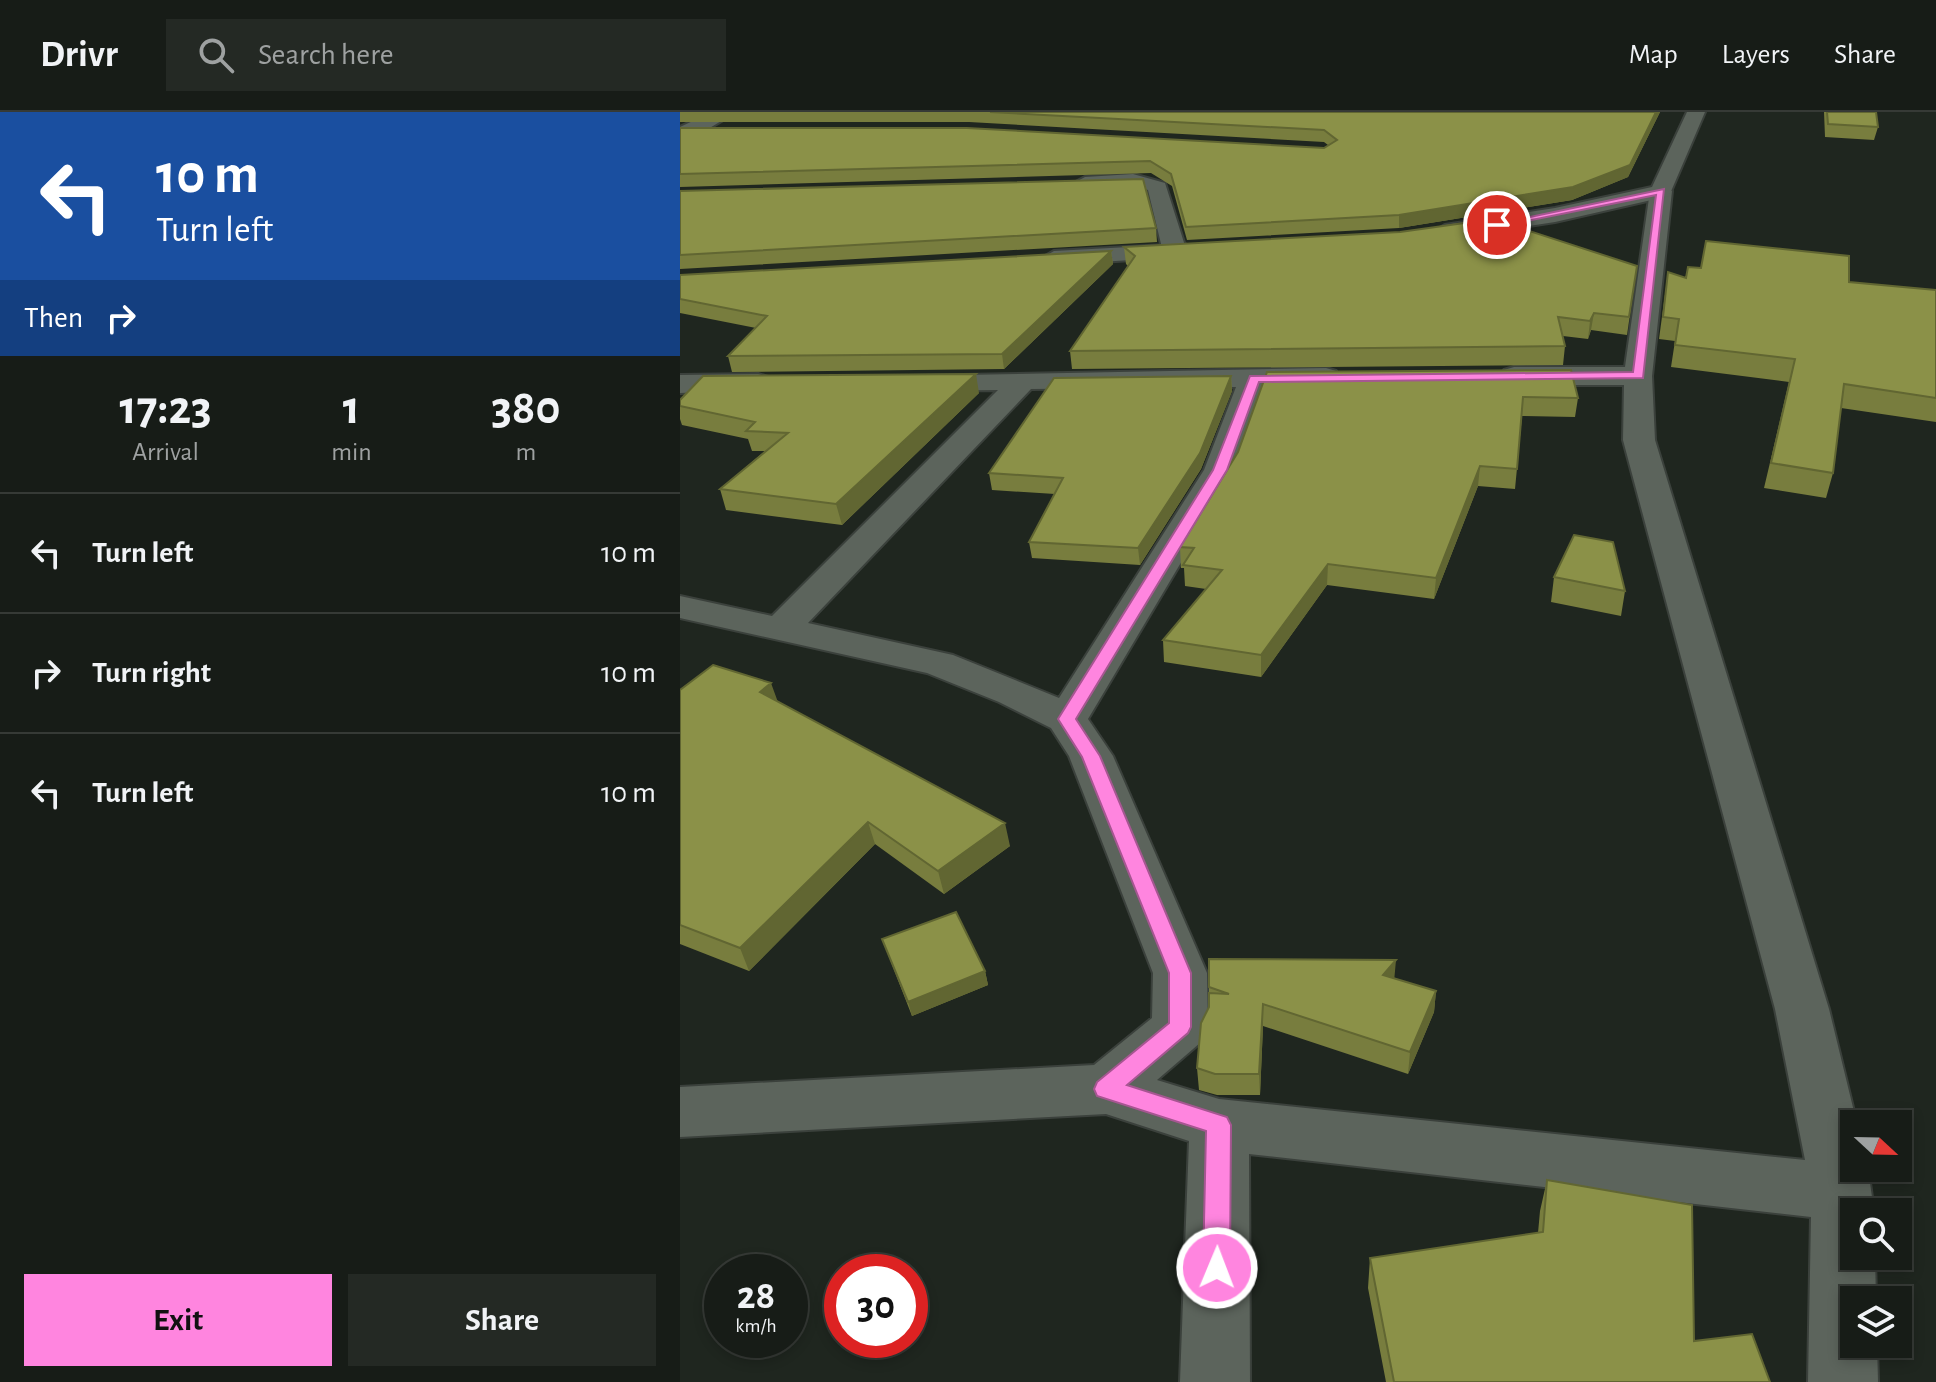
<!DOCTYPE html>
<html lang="en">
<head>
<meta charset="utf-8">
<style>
	:root { --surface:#171c17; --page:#242924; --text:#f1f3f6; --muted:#9ea1a1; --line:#363a36; --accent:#ff85df }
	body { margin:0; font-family:"Alegreya Sans",sans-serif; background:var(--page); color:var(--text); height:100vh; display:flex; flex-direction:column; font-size:30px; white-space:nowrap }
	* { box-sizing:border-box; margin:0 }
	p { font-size:26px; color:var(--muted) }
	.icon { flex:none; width:44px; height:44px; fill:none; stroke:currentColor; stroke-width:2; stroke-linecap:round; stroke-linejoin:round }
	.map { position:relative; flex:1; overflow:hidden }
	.details { display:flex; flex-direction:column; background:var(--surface); width:680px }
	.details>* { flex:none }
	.guide { background:#1a4fa0; color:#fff; overflow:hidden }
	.needle { width:52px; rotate:112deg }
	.tools { position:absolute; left:1160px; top:998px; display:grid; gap:16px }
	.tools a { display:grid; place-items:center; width:72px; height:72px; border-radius:0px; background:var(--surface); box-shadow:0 4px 12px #0003,0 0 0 2px var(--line); font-size:40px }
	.speed { position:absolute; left:24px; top:1142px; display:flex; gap:16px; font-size:40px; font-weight:700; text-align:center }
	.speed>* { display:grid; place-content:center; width:104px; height:104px; border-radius:50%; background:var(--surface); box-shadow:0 4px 12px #0003,0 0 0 2px var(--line); line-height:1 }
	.speed small { font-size:20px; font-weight:400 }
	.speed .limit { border:12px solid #d22; background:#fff; color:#111 }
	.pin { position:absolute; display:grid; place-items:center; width:68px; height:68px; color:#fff; margin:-34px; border:4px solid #fff; border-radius:50%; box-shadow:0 2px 8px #0007 }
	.me { position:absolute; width:88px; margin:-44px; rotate:1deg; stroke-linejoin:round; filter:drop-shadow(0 0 6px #0008) }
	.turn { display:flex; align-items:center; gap:28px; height:168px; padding:0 24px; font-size:36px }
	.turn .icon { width:104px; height:104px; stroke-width:2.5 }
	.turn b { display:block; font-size:56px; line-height:68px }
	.then { display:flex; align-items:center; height:76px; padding:0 24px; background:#0003; gap:16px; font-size:30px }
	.eta { display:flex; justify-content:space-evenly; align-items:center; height:136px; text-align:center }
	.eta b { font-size:48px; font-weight:700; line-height:56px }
	.action { display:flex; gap:16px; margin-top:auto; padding:16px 24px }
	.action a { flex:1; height:92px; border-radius:0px; background:var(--accent); color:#111; font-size:32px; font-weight:700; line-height:92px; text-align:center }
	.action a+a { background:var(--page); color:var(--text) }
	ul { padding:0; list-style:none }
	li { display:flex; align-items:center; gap:24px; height:120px; padding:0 24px; border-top:2px solid var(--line) }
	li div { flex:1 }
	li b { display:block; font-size:30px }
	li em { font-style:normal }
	header { display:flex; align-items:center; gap:48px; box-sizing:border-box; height:112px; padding:0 40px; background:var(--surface); border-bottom:2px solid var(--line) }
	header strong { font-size:38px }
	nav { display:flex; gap:44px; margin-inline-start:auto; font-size:28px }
	.search { width:560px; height:72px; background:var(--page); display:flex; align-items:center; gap:20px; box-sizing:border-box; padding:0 28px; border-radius:0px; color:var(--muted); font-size:30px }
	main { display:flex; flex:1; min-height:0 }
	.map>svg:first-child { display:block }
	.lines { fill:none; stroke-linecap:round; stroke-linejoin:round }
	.street-casing { stroke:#3b413c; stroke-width:4 }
	.secondary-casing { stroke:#3b413c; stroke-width:4 }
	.street { fill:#5c645c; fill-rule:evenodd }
	.secondary { fill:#5c645c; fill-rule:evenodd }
	.wall { fill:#787d3e }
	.shaded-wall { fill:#616632 }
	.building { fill:#8b9148; stroke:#616632; stroke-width:2 }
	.route { fill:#ff85df; stroke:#a65691; stroke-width:2 }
</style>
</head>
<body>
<header>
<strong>Drivr</strong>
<div class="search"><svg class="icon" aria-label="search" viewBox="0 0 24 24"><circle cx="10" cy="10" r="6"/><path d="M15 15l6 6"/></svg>Search here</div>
<nav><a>Map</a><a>Layers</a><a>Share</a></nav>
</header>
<main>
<section class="details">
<div class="guide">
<div class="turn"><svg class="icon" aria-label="left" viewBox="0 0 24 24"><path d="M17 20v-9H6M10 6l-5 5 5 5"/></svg><div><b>10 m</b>Turn left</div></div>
<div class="then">Then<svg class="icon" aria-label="right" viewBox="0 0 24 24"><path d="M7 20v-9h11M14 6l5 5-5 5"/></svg></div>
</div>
<div class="eta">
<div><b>17:23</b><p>Arrival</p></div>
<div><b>1</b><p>min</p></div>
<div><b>380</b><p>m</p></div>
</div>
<ul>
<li><svg class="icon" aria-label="left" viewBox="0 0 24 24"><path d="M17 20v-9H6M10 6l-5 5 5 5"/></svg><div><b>Turn left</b></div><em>10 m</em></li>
<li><svg class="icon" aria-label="right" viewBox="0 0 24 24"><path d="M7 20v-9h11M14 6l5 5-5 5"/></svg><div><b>Turn right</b></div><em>10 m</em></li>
<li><svg class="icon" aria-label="left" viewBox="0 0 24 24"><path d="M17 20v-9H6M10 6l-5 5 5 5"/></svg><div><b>Turn left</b></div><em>10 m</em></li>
</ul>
<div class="action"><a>Exit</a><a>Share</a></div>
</section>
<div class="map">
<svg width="1256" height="1270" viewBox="0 0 1256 1270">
	<rect width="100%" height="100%" fill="#1f261f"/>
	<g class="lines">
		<defs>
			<path id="street" d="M32,0H56L0,34V15Z
				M453,62L485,71L507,140L503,145L495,147L483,140L468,78C447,69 410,87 394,71L405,65Z
				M981,73L992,79L972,264L975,328L1149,897L1177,1012H1174V1056H1188L1194,1100H1174V1144H1195L1196,1188H1174V1232H1197L1198,1270H1128L1131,1105L569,1042L570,1270H500L509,1029L426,1002L0,1025V975L414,953L472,906L473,861L389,644L371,616L319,590L247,561L0,506V484L92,504L318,278L238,279L228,276L223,270L228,264L646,256L656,259L660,265L656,271L586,274L556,358L408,607L433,644L527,861L528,915L520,931L477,968L539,987L1125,1048L1095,897L943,328L944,273H834L824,270L820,264L824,258L834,255H945L970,79ZM556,275L524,358L379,586L273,543L128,511L351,277Z
				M78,262L88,265L93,271L88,277L0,281V263Z"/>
			<path id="secondary" d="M1007,0H1025L989,84L875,110L765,127L753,120L765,113L875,96L972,75Z
				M505,132L517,139L513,144L374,153L362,146L374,139Z"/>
		</defs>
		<use href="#street" class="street-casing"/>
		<use href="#secondary" class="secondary-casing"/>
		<use href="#street" class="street"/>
		<use href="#secondary" class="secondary"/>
	</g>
	<path class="wall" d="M0,0H980L948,65L892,88L719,116L507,128L492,74L471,61L0,75V16L644,36L648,33L644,30L289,10H0Z
		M1144,0H1196L1198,15L1194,28L1145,25Z
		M0,79L476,116L477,130L0,157Z
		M818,111L957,154L947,223L911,218L908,227L883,224L885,234L883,253L392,257L390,239L448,154L446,152L444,135L720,120Z
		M431,139L433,152L324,257L52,260L48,244L76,216L0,201V163Z
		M988,160L1006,166L1169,170L1256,178V310L1161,296L1153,361L1146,386L1084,376L1109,270L991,255L995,229L979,227Z
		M587,260L898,286L895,305L842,304L835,377L798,374L754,487L647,473L581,565L484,550L483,528L526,477L505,474L504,456H501L500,435L558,340Z
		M551,264L552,279L521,357L460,453L352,446L349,430L375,382L312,378L309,361Z
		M299,281L162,413L46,398L40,377L85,339H72L68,327L2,313L0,307V288Z
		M874,465L945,479L941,504L871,490Z
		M0,578L98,589L330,734L264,782L195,732L69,859L0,832Z
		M202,827L305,859L308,873L232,904Z
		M529,847L714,866L756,879L754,900L728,962L583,914L580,983H537L519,978L517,956L529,895Z
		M867,1068L1014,1229L1090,1270H706L688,1176L690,1146L858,1121L860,1099Z"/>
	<path class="shaded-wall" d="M976,0H980L948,65L892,88L719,116V103Z
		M431,139L433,152L324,257L322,242Z
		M914,201L911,218L908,227L910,209Z
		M296,262L299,281L162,413L156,392Z
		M551,264L552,279L521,357L460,453L458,436Z
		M800,354L798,374L754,487L756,466Z
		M648,452L647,473L581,565V543Z
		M91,571L99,593L80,580Z
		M188,710L195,732L69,859L60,836Z
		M325,711L330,734L264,782L258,759Z
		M716,848L714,870L703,863Z
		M305,859L308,873L232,904L228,890Z
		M756,879L754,900L728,962L730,940Z
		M583,892V914L580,983L579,962Z"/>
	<path class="building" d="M310,0H976L950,53L893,75L719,103L506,115L491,62L470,49L0,62V16H287L644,36L657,28L644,18Z
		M1147,0H1196L1198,15L1148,12Z
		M463,67L476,116L0,143V79Z
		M813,107L819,108L813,111L831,113L957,154L949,205L914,201L910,209L878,205L885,234L390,239L455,144L444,135L720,120Z
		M1026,129L1169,144V170L1256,178V286L1164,272L1153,361L1091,351L1115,247L995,233L999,207L983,205L988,160L1006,166L1008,155L1021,156Z
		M431,139L322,242L48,244L87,204L0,187V163Z
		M891,258L898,286L843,285L837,357L800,354L756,466L648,452L581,543L483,528L542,458L503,453L514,436L500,435L558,340L587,260Z
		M296,262L156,392L40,377L108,321L66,319L75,310L0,294V288L23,264Z
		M551,264L520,341L458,436L349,430L383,366L309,361L374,266Z
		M894,423L933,430L945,479L874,465Z
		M33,553L91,571L80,580L325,711L258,759L188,710L60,836L0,813V578Z
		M276,800L305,859L228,890L202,827Z
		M529,847L716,848L703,863L756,879L730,940L583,892L579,962H535L517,956L521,911L529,895V881L549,882L529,875Z
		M867,1068L1012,1093L1014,1229L1072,1222L1090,1270H714L690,1146L863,1120Z"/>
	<path class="route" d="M984,77L963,266L579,270L547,358L396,607L420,644L511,861V915L508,921L447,973L547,1005L551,1013L550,1156L546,1165L537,1168L527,1165L523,1156L526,1019L417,984L414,977L417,970L489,911V861L402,645L378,607L533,358L570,264L953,260L976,83L817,115L812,113Z"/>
</svg>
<div class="tools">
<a><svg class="needle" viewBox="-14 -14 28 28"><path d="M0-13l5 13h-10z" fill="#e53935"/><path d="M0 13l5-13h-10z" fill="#9ea1a1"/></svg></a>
<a><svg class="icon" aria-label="search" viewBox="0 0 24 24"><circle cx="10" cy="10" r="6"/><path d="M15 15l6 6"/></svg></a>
<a><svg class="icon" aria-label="layers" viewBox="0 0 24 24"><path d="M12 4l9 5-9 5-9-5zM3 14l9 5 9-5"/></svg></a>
</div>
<div class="speed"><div>28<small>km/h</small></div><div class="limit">30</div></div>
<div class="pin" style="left:817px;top:113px;background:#d93025"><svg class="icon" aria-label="arrive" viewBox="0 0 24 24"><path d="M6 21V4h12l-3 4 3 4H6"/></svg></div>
<svg class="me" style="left:537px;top:1156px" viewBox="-20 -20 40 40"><circle r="17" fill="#ff85df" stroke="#fff" stroke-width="3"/><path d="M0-11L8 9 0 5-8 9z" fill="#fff"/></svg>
</div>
</main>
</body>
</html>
